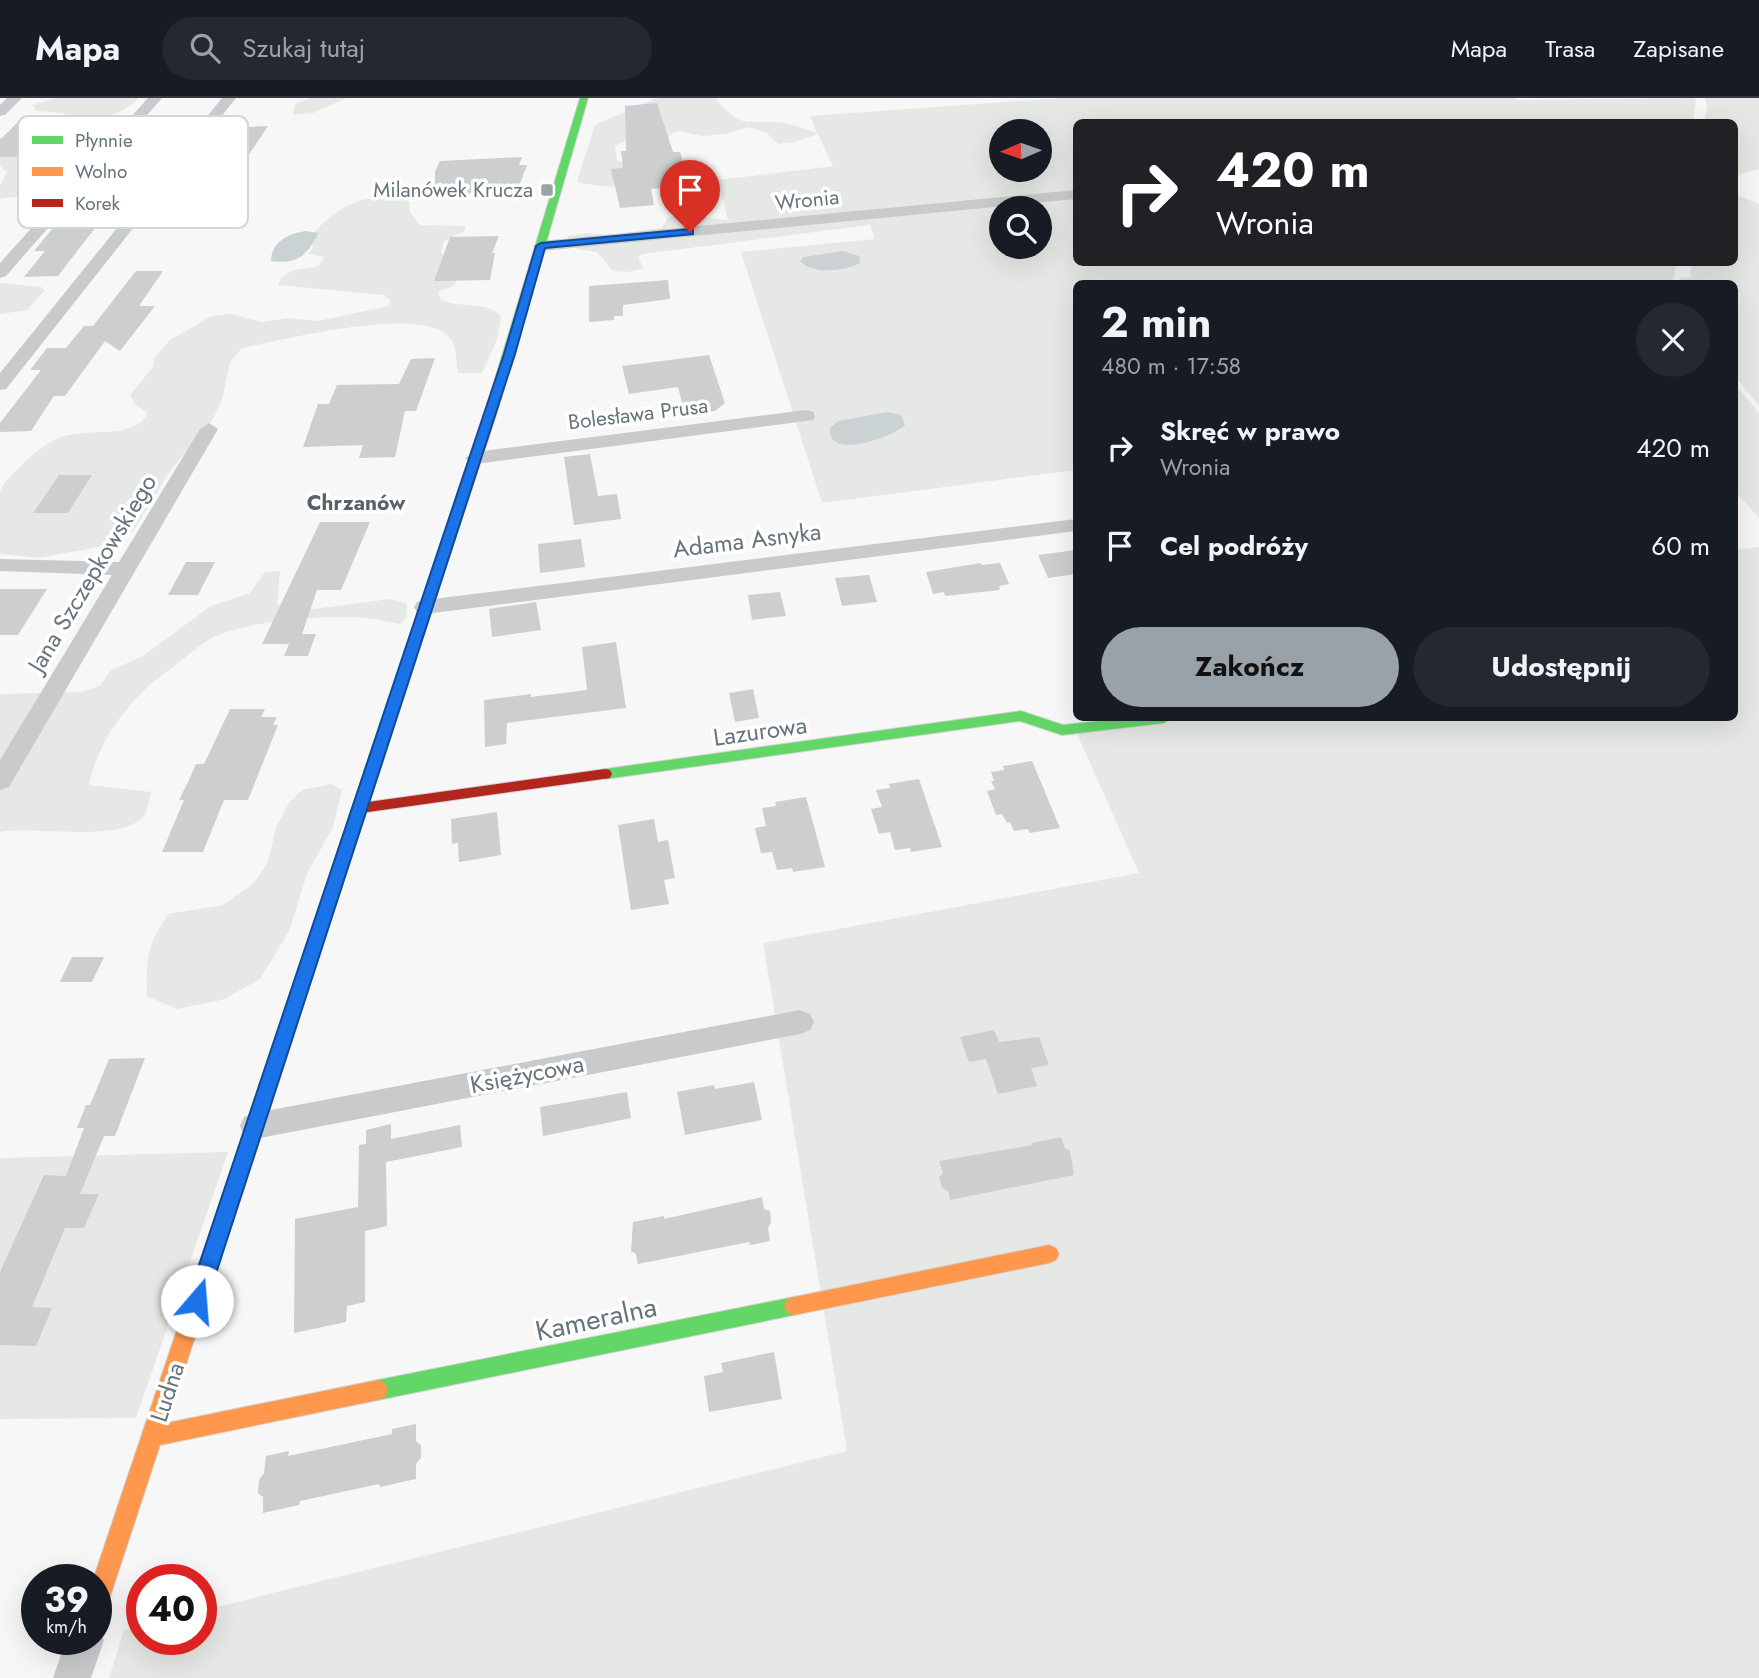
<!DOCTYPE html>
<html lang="pl">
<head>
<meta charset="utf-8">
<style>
	:root { --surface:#171b24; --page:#242831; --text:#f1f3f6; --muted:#9ea1a6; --line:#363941; --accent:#99a2a8 }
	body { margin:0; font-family:Jost,sans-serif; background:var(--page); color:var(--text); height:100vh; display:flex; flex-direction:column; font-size:26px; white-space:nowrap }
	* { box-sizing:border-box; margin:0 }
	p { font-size:23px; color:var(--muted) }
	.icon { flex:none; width:38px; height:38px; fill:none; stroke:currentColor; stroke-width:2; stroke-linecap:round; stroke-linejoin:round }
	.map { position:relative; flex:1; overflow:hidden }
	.sheet { position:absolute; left:1073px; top:182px; width:665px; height:441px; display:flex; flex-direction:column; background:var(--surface); border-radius:10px; box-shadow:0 7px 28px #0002 }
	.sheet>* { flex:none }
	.guide { position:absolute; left:1073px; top:21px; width:665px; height:147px; border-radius:10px; box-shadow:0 7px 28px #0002; background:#202124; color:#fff; overflow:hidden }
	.needle { width:46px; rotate:268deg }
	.buttons { position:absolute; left:989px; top:21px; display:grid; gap:14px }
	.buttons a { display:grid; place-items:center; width:63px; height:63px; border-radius:50%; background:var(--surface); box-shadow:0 7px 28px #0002; font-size:35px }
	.speed { position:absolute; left:21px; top:1466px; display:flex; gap:14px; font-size:35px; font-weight:700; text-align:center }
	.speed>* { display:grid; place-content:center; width:91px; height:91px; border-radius:50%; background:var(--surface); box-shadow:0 7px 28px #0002; line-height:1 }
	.speed small { font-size:18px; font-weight:400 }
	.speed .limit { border:10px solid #d22; background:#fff; color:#111 }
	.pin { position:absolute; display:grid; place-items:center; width:60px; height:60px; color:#fff; margin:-72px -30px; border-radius:50% 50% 50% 0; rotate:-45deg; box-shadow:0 0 7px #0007 }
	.pin .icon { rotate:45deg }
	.me { position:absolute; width:77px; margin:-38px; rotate:18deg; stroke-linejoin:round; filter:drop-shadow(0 0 5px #0008) }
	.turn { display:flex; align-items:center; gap:24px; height:147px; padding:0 28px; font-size:32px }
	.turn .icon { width:91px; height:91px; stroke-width:2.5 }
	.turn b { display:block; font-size:49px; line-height:60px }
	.round { display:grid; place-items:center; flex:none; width:74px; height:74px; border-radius:37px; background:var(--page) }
	.overview { display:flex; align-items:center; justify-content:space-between; height:119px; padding:0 28px }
	h1 { font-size:42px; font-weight:700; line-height:52px }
	.action { display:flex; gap:14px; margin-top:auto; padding:14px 28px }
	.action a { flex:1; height:80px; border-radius:42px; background:var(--accent); color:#111; font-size:28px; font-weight:700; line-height:80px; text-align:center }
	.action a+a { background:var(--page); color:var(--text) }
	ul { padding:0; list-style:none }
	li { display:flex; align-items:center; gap:21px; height:98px; padding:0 28px }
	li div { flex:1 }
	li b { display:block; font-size:26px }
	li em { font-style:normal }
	header { display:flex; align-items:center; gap:42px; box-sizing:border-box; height:98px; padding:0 35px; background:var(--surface); border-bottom:2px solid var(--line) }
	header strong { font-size:33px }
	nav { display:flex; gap:38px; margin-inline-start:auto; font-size:24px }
	.search { width:490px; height:63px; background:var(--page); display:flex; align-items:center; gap:18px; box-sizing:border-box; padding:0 24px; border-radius:38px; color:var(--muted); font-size:26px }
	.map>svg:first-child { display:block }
	.green { fill:#e6e8e5; fill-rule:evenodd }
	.water { fill:#cad2d4 }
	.building { fill:#cdcecf }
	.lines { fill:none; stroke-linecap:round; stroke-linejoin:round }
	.fast-casing { stroke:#d2d3d4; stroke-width:2 }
	.slow-casing { stroke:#d2d3d4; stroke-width:2 }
	.jam-casing { stroke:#d2d3d4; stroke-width:2 }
	.street { fill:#c8cacb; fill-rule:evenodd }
	.fast { fill:#63d668; fill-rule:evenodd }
	.slow { fill:#ff974d; fill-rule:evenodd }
	.jam { fill:#b3261e; fill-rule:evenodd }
	.route { fill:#1a73e8; stroke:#114b97; stroke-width:2 }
	.poi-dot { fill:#99a2a8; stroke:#fff; stroke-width:2.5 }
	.labels { text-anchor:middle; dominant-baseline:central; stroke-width:7; stroke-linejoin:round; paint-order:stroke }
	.far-poi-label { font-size:21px; fill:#66757d; stroke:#fff; text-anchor:end }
	.far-street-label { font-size:21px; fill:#66757d; stroke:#fff }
	.far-neighbourhood-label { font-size:21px; font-weight:bold; fill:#586269; stroke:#fff }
	.street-label { font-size:24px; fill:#66757d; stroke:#fff }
	.near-street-label { font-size:28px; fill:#66757d; stroke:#fff }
	.key { fill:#fff; stroke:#d1d6d8; stroke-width:2 }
	.key-label { font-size:19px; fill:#66757d }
</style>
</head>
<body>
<header>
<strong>Mapa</strong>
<div class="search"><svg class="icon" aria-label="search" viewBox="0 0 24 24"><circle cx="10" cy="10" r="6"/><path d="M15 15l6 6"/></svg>Szukaj tutaj</div>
<nav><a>Mapa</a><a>Trasa</a><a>Zapisane</a></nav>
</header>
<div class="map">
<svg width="1759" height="1580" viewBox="0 0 1759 1580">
	<rect width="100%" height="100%" fill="#f7f7f7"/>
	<path class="green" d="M57,0H139C118,20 93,23 65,21V15L37,13L32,7Z
		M309,0H346L313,15L293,17L295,6Z
		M656,0H715C743,34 746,20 784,25C795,27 807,32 817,35L810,18L1061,0H1515L1517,2L1694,0L1696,2L1693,24H1076V164L1676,165L1673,185L1076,186V372L822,405L741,154L875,141L870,127L642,156L638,160L644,170L628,174L613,173L597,154L577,151L567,138L591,135L609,137L662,130L668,119L686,117L728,122L718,82L833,68L818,36L795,44L778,46L767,35L749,29L725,36L703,38L678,33L663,41H628L615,48L617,62L622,64L645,63L644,83L610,89L579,85L577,83L595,27ZM1001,33H1040V72H1001ZM1001,110H1040V149H1001Z
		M1705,0H1759V71L1734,78V24H1704L1707,8Z
		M0,40H7L89,59C56,112 51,92 0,101V88L7,74L0,68Z
		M1734,96L1759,106V308L1734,277V186H1679L1680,180L1691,179V165L1734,164Z
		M378,99L405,101L409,104L410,114L420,127L465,128V133L444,143L441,154L459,180L453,188L438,194L441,202C457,210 491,203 501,219L497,242L482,275H458C456,266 457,251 452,243C430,203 281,243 242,250L230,264L222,302L212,322L170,373L134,432L120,445L39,460L0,456V394C4,383 12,377 20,369C31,358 44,346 59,340C87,328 131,344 148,315L136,307L130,297L153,269L154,260L170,242L212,218L231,216L262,224L288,220L318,223L388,208L391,203L384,197L278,187C284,169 303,172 319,168L324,159L308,156L313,150L311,138C330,116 348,103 378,99Z
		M0,185L41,189L45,192L27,212L0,216Z
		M1734,285L1759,315V420L1734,392Z
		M1759,449V1580H109L124,1532L142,1528V1542H201V1513L847,1353L763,845L1139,775L1075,631L1164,620H1734V452Z
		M280,473L277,506L313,511L391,501L407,506L406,520L401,526C389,524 376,521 364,520C328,516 244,523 212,540C196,549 180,564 165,575C129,601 98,643 89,687L151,694C149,702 148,713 143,719C120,745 32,728 0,734V596L81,594L100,588L111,572L141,559L211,508L250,495L265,474Z
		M331,686L342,692L333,729L307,776L289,833L260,881L222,902L177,911L147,898C146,860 147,848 168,816L223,807L253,786L268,764L276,729L289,705L302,692Z
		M228,1054L136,1320L0,1321V1060Z"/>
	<path class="water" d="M306,133L318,135C308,157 297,167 271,163C271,144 289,135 306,133Z
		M843,153L859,158L860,165C845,173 812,177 800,163L804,159Z
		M888,314L901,317L905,327C893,339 826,363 830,330L838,323Z"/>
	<path class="building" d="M657,5L673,54H680L690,88L651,91L654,107L620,110L611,71L623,70L621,53H626L625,8Z
		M95,20L84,32L115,33L72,81H29L48,59H0V42L21,21Z
		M151,24H182L177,30H180L115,104L58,178L24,179L45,153H34L71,108L137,33H143Z
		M268,28L230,85H199L240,29Z
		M522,59L519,67H527L516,96L435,95V74L440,63Z
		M499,138L492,155H495L490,182L434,183L450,139Z
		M136,173H163L139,208H155L120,253L105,243L65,298H54L31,333L0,334V325L41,272H30L47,250H66L84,228H93Z
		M668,182L670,201L623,207V218H614V222L589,224V188Z
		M709,257L725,305L715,313L685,317L678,289L629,296L622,268Z
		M435,260L416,313H405L395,359L359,360L363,347L303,349L318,306H329L337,287L399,286L411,261Z
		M590,356L598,398L617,396L621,421L574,427L564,359Z
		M59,377H92L68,415H33Z
		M320,424H370L341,492H317L302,536H316L308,558H284L289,546H262Z
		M581,441L585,469L540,475L538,446Z
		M1076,452V476L1048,480L1038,457Z
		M186,464H215L198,497H168Z
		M981,465L982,467L1000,465L1009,486L999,488L1000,492L945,498L944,494L933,496L926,474Z
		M869,477L877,504L842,508L835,480Z
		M0,491H47L18,537H0Z
		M780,494L786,518L752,522L748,497Z
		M536,504L541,532L492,539L489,511Z
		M616,544L626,610L507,625L506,646L485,649L484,602L531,596V599L587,592L582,549Z
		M753,591L759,620L735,624L729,595Z
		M230,611H265L261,619H277L273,627H278L248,702H224L203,754H162L184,702H179L188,684L196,666H204Z
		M1032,663L1040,682L1060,730L1030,735L1028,731L1014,733L1010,724L1007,725L1002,716L996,717L987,693L995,691L991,683H994L991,674L1004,672L1003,668Z
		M919,681L942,749L911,754L910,750L895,752L890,734L879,736L871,711L882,709L876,692L890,690L889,686Z
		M806,699L825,769L793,774L792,770L777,772L772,754L761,755L755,730L766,728L762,710L776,708L775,704Z
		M497,714L501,757L459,764L458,745L452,746L451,721Z
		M654,721L658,744L668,742L675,780L664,782L669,806L631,812L618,727Z
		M72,859H104L92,884H60Z
		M994,932L999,944L1039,939L1049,967L1031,970L1037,988L998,996L986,961L969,964L960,939Z
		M145,960L115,1038H104L80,1096H99L84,1130H65L32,1209L52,1210L36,1248L0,1247V1174L44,1077L66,1078L84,1030H77L86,1007H90L109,961Z
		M754,984L762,1022L685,1037L677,994L714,987L715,991Z
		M627,994L631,1020L543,1038L540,1009Z
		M391,1026V1041L460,1027L462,1049L386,1064L387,1128L365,1133V1204L347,1208L346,1224L294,1235L295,1121L358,1109L359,1047L366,1046V1032Z
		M1061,1039L1065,1050L1070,1053L1074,1077L950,1102L948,1093L942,1090L939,1079L943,1075L939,1063L1033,1047L1032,1045Z
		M762,1099L764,1111L770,1113L771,1125L768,1130L770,1143L750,1147L749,1144L638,1166L636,1156L631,1153L633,1124L664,1118V1121Z
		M774,1254L782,1301L709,1314L704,1278L723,1274L721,1265Z
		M416,1326V1343L421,1347V1360L416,1366V1381L380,1389L379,1386L300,1403L299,1407L263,1415V1399L258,1395L259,1382L264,1375L266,1358L289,1353L288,1358L321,1351L392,1336V1331Z"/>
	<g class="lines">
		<defs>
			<path id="fast" d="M580,0H588L497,314L487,316L485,314Z
				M439,468L445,472L208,1199L205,1206L198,1208L191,1206L188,1199L433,472Z
				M1021,613L1063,627L1127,620H1171L1164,625L1062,637L1020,623L605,681L598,676L605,671Z
				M794,1199L801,1201L804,1208L801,1215L794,1217L378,1302L371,1299L368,1292L371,1285L378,1282Z"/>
			<path id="slow" d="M1049,1147L1056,1150L1059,1156L1056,1162L1049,1165L794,1217L787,1215L784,1208L787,1201L794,1199Z
				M198,1190L205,1192L208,1199L167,1325L378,1282L385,1285L388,1292L385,1299L378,1302L160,1347L107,1508L104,1516L96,1519V1482H93L188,1199L191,1192Z"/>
			<path id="jam" d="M491,311L497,314L445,472L443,475H435L433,472L485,314Z
				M605,671L610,672L612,676L610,680L361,715L354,710L361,705Z"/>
		</defs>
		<use href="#fast" class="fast-casing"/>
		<use href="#slow" class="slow-casing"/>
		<use href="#jam" class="jam-casing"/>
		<path class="street" d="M7,0H22L5,17L0,18V7Z
			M148,0H162L6,178L0,180V165Z
			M222,0H236L6,291L0,292V275Z
			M1076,92V101L541,153L533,148L541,143Z
			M806,312L813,314L815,318L813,322L475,366L465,360L475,354Z
			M209,325L218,331L9,689L0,692V662L112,477L0,473V461L119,464L200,331Z
			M1076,421V433L425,516L417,514L414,509L417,504L425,502Z
			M800,912L810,916L814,924L810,932L800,936L255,1041L244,1037L240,1028L244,1019L255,1015Z
			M96,1528L104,1542L91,1580H53L66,1542H96Z"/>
		<use href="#fast" class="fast"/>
		<use href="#slow" class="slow"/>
		<use href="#jam" class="jam"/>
	</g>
	<path class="route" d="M690,131L693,132V136L545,150L515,256L207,1203L204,1209L197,1212L190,1209L187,1203L504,256L536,148L541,145Z"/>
	<rect class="poi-dot" x="540" y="85" width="14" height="14" rx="3.5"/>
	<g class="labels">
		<g class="far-poi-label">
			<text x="533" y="92">Milanówek Krucza</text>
		</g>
		<g class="far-street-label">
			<text transform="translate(807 102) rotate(-6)">Wronia</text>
			<text transform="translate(638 316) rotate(-7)">Bolesława Prusa</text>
		</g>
		<g class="far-neighbourhood-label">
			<text x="356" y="405">Chrzanów</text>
		</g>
		<g class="street-label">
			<text transform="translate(747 442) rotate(-7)">Adama Asnyka</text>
			<text transform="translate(92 475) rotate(-59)">Jana Szczepkowskiego</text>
			<text transform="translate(760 633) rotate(-8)">Lazurowa</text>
			<text transform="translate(527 976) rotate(-11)">Księżycowa</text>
			<text transform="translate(167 1294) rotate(-72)">Ludna</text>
		</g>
		<g class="near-street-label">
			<text transform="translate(596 1221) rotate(-12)">Kameralna</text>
		</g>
	</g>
	<rect x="18" y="18" width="230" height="112" rx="10" class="key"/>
	<rect x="32" y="38" width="31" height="8" fill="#63d668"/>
	<rect x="32" y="69" width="31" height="9" fill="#ff974d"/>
	<rect x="32" y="101" width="31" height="8" fill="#b3261e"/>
	<g class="key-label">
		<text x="75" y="49">Płynnie</text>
		<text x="75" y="80">Wolno</text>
		<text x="75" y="112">Korek</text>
	</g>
</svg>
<div class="buttons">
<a><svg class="needle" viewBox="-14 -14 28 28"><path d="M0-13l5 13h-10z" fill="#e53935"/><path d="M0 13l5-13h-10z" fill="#9ea1a6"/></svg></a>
<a><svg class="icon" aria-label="search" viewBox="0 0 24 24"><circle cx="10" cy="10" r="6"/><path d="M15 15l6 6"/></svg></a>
</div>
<div class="speed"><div>39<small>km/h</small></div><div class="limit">40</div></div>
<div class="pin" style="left:690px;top:134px;background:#d93025"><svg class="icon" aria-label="arrive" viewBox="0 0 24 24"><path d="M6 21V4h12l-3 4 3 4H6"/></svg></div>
<svg class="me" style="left:197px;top:1203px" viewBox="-20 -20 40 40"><circle r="19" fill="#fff"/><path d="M0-13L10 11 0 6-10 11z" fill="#1a73e8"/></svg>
<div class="guide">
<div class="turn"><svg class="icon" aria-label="right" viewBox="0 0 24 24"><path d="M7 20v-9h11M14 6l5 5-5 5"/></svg><div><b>420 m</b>Wronia</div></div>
</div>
<section class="sheet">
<div class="overview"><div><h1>2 min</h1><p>480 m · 17:58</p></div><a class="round"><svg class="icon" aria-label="close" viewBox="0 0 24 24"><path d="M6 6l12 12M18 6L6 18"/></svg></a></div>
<ul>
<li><svg class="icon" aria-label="right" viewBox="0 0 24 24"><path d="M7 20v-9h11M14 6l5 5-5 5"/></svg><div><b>Skręć w prawo</b><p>Wronia</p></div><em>420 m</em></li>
<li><svg class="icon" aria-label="arrive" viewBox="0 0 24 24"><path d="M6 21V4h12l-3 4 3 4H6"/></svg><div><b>Cel podróży</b></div><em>60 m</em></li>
</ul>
<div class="action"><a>Zakończ</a><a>Udostępnij</a></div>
</section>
</div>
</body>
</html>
